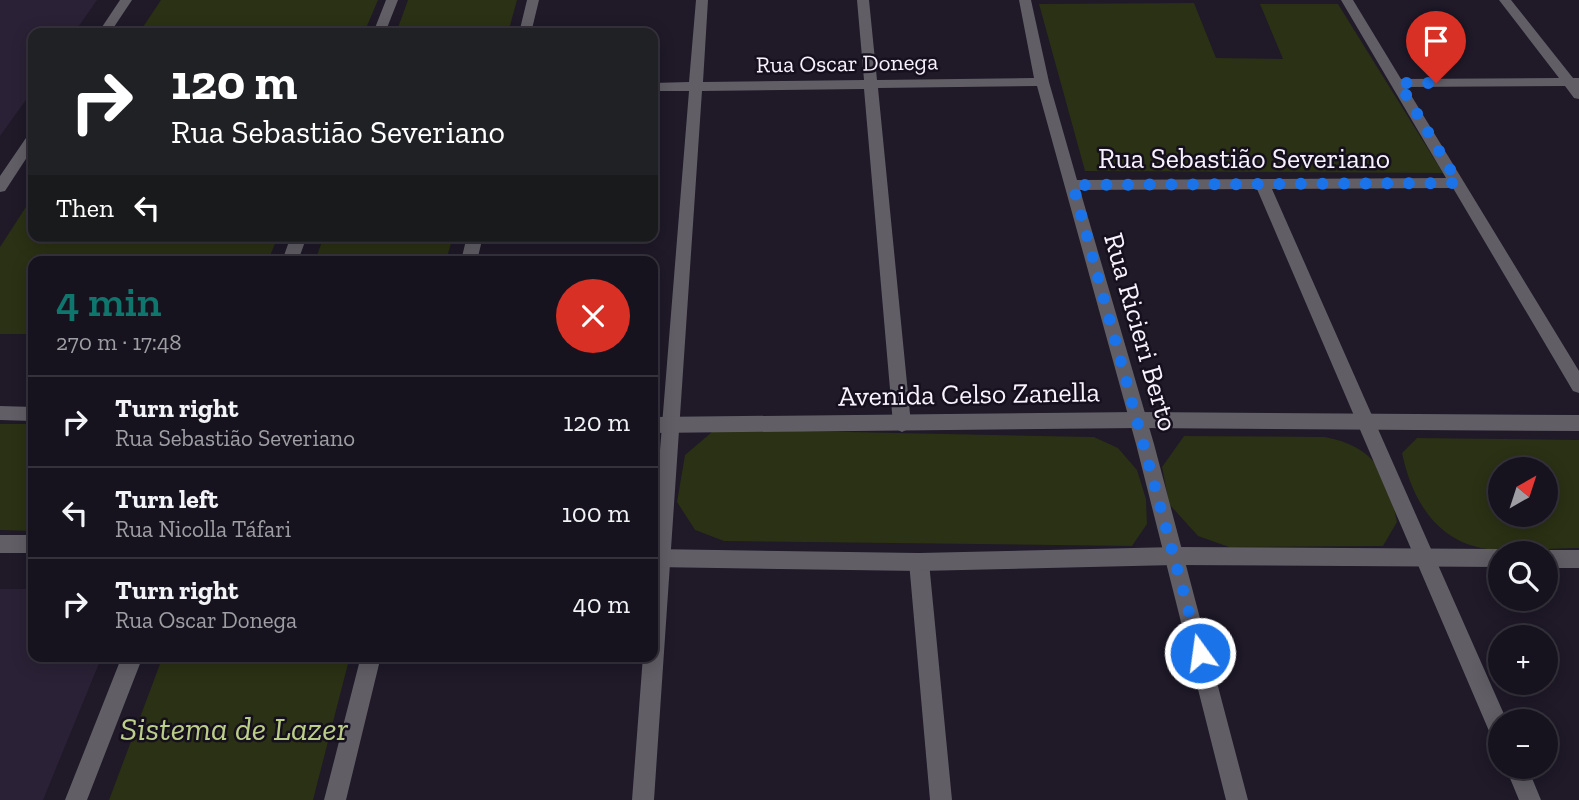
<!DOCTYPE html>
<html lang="en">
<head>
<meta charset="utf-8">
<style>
	:root { --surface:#17131e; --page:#24202b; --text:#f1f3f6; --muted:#9e9ea4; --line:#36323c; --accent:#0f766e }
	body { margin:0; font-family:"Zilla Slab",serif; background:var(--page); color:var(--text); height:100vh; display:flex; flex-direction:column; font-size:26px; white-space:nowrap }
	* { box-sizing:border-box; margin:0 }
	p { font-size:23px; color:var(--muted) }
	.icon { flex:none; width:38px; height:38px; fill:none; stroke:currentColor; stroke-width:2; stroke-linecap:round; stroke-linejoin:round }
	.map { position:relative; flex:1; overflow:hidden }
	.drawer { position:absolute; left:28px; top:256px; width:630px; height:406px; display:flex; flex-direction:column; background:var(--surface); border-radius:14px; box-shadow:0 4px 18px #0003,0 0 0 2px var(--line) }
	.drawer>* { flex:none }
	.banner { position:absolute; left:28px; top:28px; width:630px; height:214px; border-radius:14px; box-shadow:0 4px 18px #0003,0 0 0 2px var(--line); background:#202124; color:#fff; overflow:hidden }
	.needle { width:46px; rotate:39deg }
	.fabs { position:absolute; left:1488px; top:457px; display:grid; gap:14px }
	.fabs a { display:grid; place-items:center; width:70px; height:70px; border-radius:50%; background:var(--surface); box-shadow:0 4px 18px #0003,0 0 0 2px var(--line); font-size:35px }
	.pin { position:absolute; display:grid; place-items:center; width:60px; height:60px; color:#fff; margin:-72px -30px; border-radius:50% 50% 50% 0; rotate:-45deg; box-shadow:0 0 7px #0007 }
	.pin .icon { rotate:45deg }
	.me { position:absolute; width:77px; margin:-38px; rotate:346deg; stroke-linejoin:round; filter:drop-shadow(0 0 5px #0008) }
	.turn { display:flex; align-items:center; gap:24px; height:147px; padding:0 28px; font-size:32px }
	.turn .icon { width:91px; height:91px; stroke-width:2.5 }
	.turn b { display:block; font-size:49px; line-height:60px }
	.then { display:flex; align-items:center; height:66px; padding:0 28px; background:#0003; gap:14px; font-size:26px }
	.round { display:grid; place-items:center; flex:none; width:74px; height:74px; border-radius:37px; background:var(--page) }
	.summary { display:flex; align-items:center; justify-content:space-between; height:119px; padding:0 28px }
	h1 { font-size:42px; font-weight:600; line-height:52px; color:var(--accent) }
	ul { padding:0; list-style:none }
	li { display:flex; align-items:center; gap:21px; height:91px; padding:0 28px; border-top:2px solid var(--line) }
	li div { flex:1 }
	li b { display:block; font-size:26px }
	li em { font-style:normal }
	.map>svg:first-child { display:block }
	.built { fill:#2a2136 }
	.green { fill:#2a3114; fill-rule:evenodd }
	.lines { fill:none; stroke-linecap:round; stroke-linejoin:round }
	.minor { fill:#615e66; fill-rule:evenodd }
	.tertiary { fill:#615e66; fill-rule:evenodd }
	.route { stroke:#1a73e8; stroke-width:12; stroke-dasharray:0 21.6 }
	.labels { text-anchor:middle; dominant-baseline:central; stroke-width:5; stroke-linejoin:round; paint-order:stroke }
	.far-street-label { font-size:23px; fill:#f7f2fd; stroke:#16101e }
	.street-label { font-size:28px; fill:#f7f2fd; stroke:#16101e }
	.near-park-label { font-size:33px; font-style:italic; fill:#bbce88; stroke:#16101e }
</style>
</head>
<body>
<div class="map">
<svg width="1579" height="800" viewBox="0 0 1579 800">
	<rect width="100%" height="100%" fill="#1f1928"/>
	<path class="built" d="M0,0H97L74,33H33V90L0,136Z
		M0,589H33V656H102L43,800H0Z"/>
	<path class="green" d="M161,0H378L364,33H139Z
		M408,0H517L508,33H396Z
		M1194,3L1216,58L1283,59L1260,4H1338L1443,173L1085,171L1039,4Z
		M33,196V236H278L268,261H33V334H0V247Z
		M324,236H453L446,261H315Z
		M0,424H33V531L0,530Z
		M803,431L1094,437L1118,448L1137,470L1146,499L1147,524L1132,546L724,541L695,530L677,502L685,455L712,432Z
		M1184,436L1325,437C1377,447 1387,475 1397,522L1383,546L1229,547L1198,536L1169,504L1162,467Z
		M1417,438L1579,440V548C1551,548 1506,553 1481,548C1433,538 1411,496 1402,453ZM1500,469H1545V514H1500Z
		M163,656H350L313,800H109Z"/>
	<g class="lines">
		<path class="minor" d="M120,0H132L110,33H98Z
			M386,0H398L385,33H373Z
			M527,0H539L531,33H519Z
			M696,0H708L703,82L864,80L857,0H869L877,80L1034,78L1019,0H1031L1049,82L1077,180L1446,178L1341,0H1353L1401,79L1559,78L1499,0H1511L1573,78H1579V99L1574,98L1565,86L1406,87L1579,371V393L1573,391L1453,188L1272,189L1507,721H1500V741L1492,738L1257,189L1080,190L1154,444L1248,800H1226L1136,444L1037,86L878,88L911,424L908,429L902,432L896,429L893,424L864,89L702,91L654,800H632L643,656H653V537L689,91H653V83L689,82Z
			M33,133V148L5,191L0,192V176L28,135Z
			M291,236H307L298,261H282Z
			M467,236H483L477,261H461Z
			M919,553L926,555L929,562L952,800H930L909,562L912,555Z
			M122,656H143L87,800H65Z
			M361,656H381L346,800H324Z
			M1505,766H1527L1541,800H1519Z"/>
		<path class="tertiary" d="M0,406L33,407V421L0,420Z
			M1139,412L1579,415V431L1139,428L653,433V417Z
			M0,535H33V553H0Z
			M1175,547L1500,549L1508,553H1500V567L1175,565L919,571L653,567V549L919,553Z
			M1545,550H1579V568H1545V553H1538Z"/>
	</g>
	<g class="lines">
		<path class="route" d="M1200,653L1073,185L1458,183L1399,83H1436"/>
	</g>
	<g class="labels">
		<g class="far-street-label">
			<text transform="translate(847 63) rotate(-1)">Rua Oscar Donega</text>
		</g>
		<g class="street-label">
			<text x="1244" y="158">Rua Sebastião Severiano</text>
			<text transform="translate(1141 332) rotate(74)">Rua Ricieri Berto</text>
			<text transform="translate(969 394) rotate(-1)">Avenida Celso Zanella</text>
		</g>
		<g class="near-park-label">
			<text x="234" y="728">Sistema de Lazer</text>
		</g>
	</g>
</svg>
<div class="fabs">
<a><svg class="needle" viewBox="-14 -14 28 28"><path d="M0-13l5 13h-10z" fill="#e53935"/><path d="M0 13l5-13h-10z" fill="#9e9ea4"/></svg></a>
<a><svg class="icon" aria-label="search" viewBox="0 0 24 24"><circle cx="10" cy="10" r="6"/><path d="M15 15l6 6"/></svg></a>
<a>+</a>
<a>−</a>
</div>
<div class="pin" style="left:1436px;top:83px;background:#d93025"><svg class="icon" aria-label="arrive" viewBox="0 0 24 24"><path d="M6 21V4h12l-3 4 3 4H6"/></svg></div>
<svg class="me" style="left:1200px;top:653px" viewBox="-20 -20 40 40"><circle r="17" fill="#1a73e8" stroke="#fff" stroke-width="3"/><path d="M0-11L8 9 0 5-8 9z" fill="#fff"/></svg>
<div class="banner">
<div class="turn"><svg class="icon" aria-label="right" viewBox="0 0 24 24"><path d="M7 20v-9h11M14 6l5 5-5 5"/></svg><div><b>120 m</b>Rua Sebastião Severiano</div></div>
<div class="then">Then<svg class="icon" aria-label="left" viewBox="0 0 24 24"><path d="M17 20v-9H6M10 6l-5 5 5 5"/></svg></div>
</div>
<section class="drawer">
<div class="summary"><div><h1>4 min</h1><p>270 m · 17:48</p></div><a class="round" style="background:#d93025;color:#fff"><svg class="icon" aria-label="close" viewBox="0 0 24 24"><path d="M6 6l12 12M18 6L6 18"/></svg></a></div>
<ul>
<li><svg class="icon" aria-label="right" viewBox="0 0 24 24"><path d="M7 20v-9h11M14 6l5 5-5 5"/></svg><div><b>Turn right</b><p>Rua Sebastião Severiano</p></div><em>120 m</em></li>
<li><svg class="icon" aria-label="left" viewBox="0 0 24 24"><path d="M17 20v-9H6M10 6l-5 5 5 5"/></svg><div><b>Turn left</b><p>Rua Nicolla Táfari</p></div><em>100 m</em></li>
<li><svg class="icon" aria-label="right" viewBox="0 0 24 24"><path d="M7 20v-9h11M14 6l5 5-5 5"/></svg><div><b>Turn right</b><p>Rua Oscar Donega</p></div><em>40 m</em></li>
</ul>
</section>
</div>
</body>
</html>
